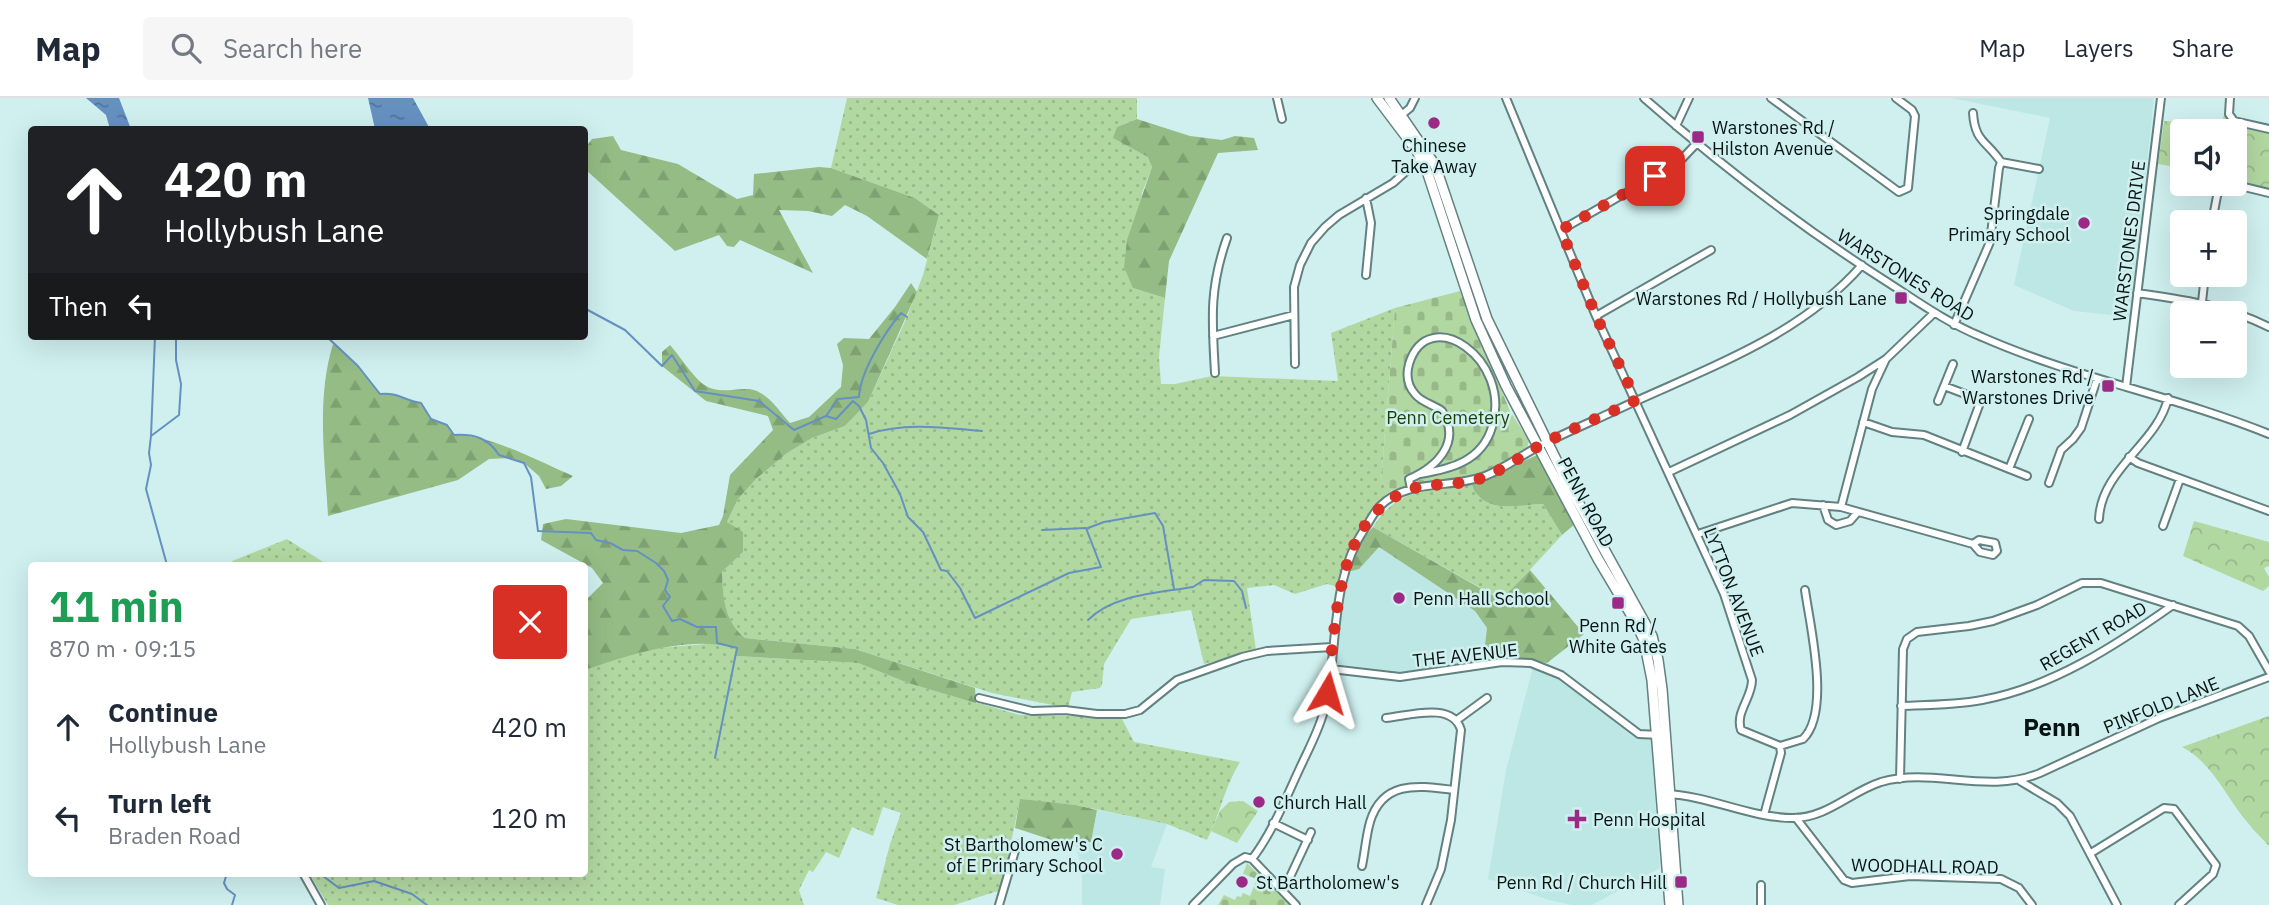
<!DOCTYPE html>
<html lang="en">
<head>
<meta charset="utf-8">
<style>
	:root { --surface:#fff; --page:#f6f6f7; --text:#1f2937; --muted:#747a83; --line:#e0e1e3 }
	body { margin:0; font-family:"IBM Plex Sans",sans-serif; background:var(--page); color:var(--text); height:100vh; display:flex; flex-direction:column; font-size:26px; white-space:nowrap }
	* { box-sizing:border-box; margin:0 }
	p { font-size:23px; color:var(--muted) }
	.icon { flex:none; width:38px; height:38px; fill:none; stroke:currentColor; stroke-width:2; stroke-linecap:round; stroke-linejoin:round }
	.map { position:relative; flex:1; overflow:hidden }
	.drawer { position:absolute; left:28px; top:464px; width:560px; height:315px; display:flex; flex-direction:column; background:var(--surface); border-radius:7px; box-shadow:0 7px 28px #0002 }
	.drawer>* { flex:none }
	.guide { position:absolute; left:28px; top:28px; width:560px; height:214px; border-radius:7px; box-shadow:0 7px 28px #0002; background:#202124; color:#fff; overflow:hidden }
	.fabs { position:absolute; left:2170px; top:21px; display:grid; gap:14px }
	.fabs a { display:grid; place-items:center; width:77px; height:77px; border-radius:7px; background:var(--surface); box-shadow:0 7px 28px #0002; font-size:35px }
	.pin { position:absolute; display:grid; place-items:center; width:60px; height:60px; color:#fff; margin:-30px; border-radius:14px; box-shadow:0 4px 10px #0006 }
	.me { position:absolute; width:77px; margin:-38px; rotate:7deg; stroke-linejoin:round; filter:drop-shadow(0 0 5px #0008) }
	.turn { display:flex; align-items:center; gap:24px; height:147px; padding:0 21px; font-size:32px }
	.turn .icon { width:91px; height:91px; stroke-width:2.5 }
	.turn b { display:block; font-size:49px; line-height:60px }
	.then { display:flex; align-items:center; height:66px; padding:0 21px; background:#0003; gap:14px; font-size:26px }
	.round { display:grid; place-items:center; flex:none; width:74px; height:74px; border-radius:7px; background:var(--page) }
	.head { display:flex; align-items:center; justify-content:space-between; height:119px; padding:0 21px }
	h1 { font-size:42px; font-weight:700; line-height:52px; color:#1e9e55 }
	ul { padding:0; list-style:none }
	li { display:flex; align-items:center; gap:21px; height:91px; padding:0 21px }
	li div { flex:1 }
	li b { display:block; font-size:26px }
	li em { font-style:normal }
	header { display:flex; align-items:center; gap:42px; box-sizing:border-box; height:98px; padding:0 35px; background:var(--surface); border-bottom:2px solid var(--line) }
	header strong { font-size:33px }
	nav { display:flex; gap:38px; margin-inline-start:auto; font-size:24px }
	.search { width:490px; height:63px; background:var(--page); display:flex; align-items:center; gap:18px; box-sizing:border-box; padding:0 24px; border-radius:7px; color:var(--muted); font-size:26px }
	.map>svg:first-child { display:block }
	.built { fill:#bce7e5 }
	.grass { fill:url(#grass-dots) }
	.forest { fill:url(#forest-firs) }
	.cemetery { fill:url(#cemetery-stones) }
	.park { fill:url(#park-crowns) }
	.water { fill:url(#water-ripples) }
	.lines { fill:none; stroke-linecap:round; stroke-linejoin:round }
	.stream { stroke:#6591c1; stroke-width:2 }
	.minor-casing { stroke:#638180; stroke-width:10 }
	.highway-casing { stroke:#638180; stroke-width:12 }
	.minor { stroke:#fff; stroke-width:6 }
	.highway { stroke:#fff; stroke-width:9 }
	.route { stroke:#d93025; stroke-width:12; stroke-dasharray:0 21.6 }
	.poi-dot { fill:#9c2986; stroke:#cff0ef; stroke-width:2.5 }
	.labels { text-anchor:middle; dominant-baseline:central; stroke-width:5; stroke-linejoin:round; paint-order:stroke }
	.poi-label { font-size:18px; fill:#081414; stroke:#cff0ef; text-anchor:start }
	.street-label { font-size:18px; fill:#081414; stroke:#cff0ef }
	.park-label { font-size:18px; fill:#1b3f04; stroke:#cff0ef }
	.district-label { font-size:24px; font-weight:bold; fill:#081414; stroke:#cff0ef }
</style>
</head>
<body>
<header>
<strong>Map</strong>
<div class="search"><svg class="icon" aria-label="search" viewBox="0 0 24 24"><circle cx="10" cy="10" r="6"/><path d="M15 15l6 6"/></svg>Search here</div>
<nav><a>Map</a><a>Layers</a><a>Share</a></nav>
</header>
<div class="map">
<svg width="2269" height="807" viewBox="0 0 2269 807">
	<defs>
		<pattern id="grass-dots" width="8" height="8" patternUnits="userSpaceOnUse" patternTransform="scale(1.75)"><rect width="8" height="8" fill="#b2d8a1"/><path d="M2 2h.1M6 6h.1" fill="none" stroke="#98b88a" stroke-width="1.8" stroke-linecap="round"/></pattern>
		<pattern id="forest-firs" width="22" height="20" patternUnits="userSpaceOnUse" patternTransform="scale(1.75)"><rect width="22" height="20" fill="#95bc85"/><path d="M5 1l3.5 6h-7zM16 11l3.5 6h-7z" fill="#7fa172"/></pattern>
		<pattern id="cemetery-stones" width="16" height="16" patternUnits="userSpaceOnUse" patternTransform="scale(1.75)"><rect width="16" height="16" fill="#b2d8a1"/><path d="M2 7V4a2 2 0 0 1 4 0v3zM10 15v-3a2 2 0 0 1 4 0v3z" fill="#98b88a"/></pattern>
		<pattern id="park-crowns" width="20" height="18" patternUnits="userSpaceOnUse" patternTransform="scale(1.75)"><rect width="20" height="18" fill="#b2d8a1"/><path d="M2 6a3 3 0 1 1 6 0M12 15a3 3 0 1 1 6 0" fill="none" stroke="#98b88a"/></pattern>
		<pattern id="water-ripples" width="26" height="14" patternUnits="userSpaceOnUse" patternTransform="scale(1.75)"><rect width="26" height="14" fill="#6591c1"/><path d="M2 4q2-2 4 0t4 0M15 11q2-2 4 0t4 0" fill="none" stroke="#51759c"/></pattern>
	</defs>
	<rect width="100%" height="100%" fill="#cff0ef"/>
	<path class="built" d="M1951,0H2154L2130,219L2074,213L2014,187L2050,20Z
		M1364,439L1475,513L1487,530L1483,563L1408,575L1333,569L1344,486L1351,464Z
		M1533,569L1554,577L1635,639L1651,642L1660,770L1592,807H1572L1549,802L1488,781L1506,672Z
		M1097,712L1167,726L1151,769L1165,771L1160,807H1082V772L1075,745L1091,744Z"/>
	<path class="grass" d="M847,0H1137V21L1117,29L1114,40L1149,59L1152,69L1142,95L1133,190L1165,200L1159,259L1161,286H1175L1212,278L1338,283L1331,235L1395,210L1381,384L1392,392L1382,400L1349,450L1338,489L1327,486L1295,496L1274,487L1247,490L1256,552L1204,566L1191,512L1131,521L1104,566L1102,587L1100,590L1072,594L1068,610L992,595L855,551L745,540C723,522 723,500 722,474L743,454L727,424L738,401L756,381L787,355L812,340L845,328L868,304L907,219L923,177L939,117L915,100L831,70Z
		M1472,387C1484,417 1516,407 1543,406L1562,437L1502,502L1373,429C1397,390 1431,391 1472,387Z
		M287,441L328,467H233L232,463Z
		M717,545L737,550L736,558L858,565L908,585L1020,617L1121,619L1134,644L1240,664C1225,688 1220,716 1207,742L1167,726L1076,707L1020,702L1001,792L954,807H898L876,800L890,746L901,715L883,709L873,738L852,729L839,760L826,754L813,774L809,772L799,792L804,807H328L309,775H584L585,572L646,551Z"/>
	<path class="forest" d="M1137,21L1190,38L1222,42L1235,38L1254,40L1258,52L1218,55L1169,163L1165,200L1133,190L1124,169L1127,142L1152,69L1148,59L1113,40L1117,29Z
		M613,38L621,52L678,66L737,101L753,97L754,76L819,69L831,70L915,100L939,117L927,161L867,118L845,107L832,118L808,113L779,112L813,175L740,142L734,149L727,148L719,137L675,153L585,71V50L592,41Z
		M911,185L917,194L868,304L845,328L812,340L787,355L756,381L738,401L727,424L743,434V454L722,474C723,499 724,523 745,540L855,551L975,590L976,605L908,585L858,565L736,558L737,550C688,537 632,556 585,572V503L603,485L592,470L541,442L543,426L566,421L681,435L719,427L723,418L730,377L773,332L768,318L706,303L662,268V254L670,247C680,258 694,281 706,288C719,296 734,290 749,291C767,293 779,313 790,325L809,319L841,289L843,267L837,246L844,240L869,241L895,209Z
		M333,246L358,268L380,296C398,294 403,302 421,305L431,321L447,327L454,337C490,336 539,364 573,378L561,388L546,391L539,378L524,365L512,360L489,361L458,382L328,418C325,362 316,301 333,246Z
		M1537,357L1575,426L1562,437L1543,406C1516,407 1484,417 1472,387Z
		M1373,429L1501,502L1530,472L1584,536L1547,565L1511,560L1483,563L1487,530L1475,513L1379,449L1359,471L1347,474L1364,439Z
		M1020,701L1076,707L1097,712L1091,744L1064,746L1015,730Z"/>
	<path class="cemetery" d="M1460,193L1510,313L1529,343L1527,351L1484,376L1460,382L1453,381L1432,384L1397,396L1381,384L1395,210Z
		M1247,765L1290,807H1218L1224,797L1235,802L1237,798L1241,799L1243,795L1250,798L1257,781L1243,776Z"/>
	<path class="park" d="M2225,14L2233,26L2269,34V92L2235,83V33H2182V70L2158,66L2164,23L2221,26Z
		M2194,423L2269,444V468L2264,470L2269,479V488L2263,493L2183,458Z
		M2269,618V748C2260,739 2251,729 2243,719C2225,696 2210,663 2182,649Z
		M1243,703L1258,713L1237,745L1211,733L1220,713L1229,704Z"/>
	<path class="water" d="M86,0H119L131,31H110L106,17Z
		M368,0H413L430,31H375Z"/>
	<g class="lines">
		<path class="stream" d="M584,210L625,232L662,268L672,257L695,293L759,303L794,332L826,318L838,301L859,299C860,274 885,234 901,215L907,219
			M326,238L358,268L380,296C398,294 403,302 421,305L431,321L447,327L454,337C475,336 488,340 499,357L524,365L531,379L538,433L591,435L596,442L610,445L623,452L637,453L656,465L664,473L668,482L665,492L670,499L663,508L672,523L680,521L697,529H716L717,545L737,550L715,660
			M826,318L836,321L853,303L859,308L866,322L871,350L883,365L900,396L908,419L923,434L941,472L947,473L960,490L975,520L1069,475L1101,469L1086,430L1042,432
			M869,336C905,324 946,330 982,333
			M151,338L155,238
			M1088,430L1104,424L1155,415L1163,428L1174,491
			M167,467L146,391L151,367L149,355L151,338L179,317L181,286L176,262V238
			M1088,522C1114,496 1159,495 1193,489L1204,482L1234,483L1242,493L1246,510
			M227,775L224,785L227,791L235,797L232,807
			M319,775L339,790L374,783L412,796L427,807"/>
		<defs>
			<path id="minor" d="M1277,0L1282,21
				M1506,0L1596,218L1724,496L1752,582C1752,600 1735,614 1741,632L1780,648L1781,655L1764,717
				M1644,0C1719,66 1797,126 1881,180C1914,201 1945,224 1982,239C2075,280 2175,298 2269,336
				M1771,0L1899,94L1908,90L1915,18L1912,12L1896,0
				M2230,0L2229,16L2234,23L2269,31
				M1973,15C1975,44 1986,42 2001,64
				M1399,19L1410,10L1415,0
				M1676,28L1689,0
				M2232,86L2269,95
				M1366,100L1371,125L1366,177
				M2212,124L2218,93L2227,86
				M1561,132L1678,65L1696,46
				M2137,195C2185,202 2225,207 2269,229
				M2202,204L2205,177
				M1596,218L1711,152
				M1954,227L1990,144L1999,70L2001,64L2039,71
				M1213,238L1294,217
				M1295,266L1294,189L1300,167L1311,145L1325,129L1339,117L1393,85L1421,60
				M1215,275C1212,222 1209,191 1227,140
				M1944,288L1981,302L1962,354
				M2126,289L2161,0
				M1938,303L1953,266
				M1863,324L1892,334L1924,337L2027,378
				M2129,359L2138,365L2269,413
				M2009,371L2029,321
				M1669,374L1790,317L1858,279L1886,261L1934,215
				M2049,385L2061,352L2073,341L2081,330L2097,281
				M1411,391L1409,381C1437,369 1462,344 1442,313C1433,306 1422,305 1415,296C1407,287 1406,277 1409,266C1428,204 1513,261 1492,329C1482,363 1451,371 1420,376
				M1823,407L1828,422L1836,427L1850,423L1857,415
				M1841,409L1872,291L1886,261
				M2099,421C2101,371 2158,345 2168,300
				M2163,428L2180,381
				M1698,436L1792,405L1841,409L1973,446L1980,454L1993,457L1997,453L1995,445L1979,442L1973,446
				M1331,571L1400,579L1502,564L1531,565L1561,577L1639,636L1660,637
				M979,600L1032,613L1065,612L1097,616H1125L1140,612L1177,582L1242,559L1267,553L1332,549
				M1901,608C1928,607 1955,607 1982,602C2052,589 2115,548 2173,507
				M1386,620C1408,618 1453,603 1461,632L1451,722L1441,771L1426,807
				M1457,622L1487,600
				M1780,648L1803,641C1831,614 1810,528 1805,492
				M1900,681L1903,551L1907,541L1917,534L1969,528L1993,523L2037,507L2082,485H2101L2238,528L2249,538L2269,573
				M2020,683L2057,705L2070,718L2117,807
				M1667,696C1710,698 1750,720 1793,720C1827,720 1850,694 1881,684C1933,669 1987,697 2040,675L2159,620L2269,579
				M1796,720L1844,782L1852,785L1910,778L2001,781L2019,790L2032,807
				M1273,725L1308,742
				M2091,755L2164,710L2174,711L2216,767L2213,776L2179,807
				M1252,761C1272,735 1285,702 1299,672C1308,652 1320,631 1325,609C1339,549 1329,484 1365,430C1370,423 1374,414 1380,408C1409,380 1451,391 1485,378C1505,370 1522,357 1541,347C1563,336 1586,326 1608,316C1695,274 1796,243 1862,167
				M1362,768C1365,753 1366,738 1370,724C1383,681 1420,688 1454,692
				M303,775L321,807
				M1290,779L1311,734
				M1761,787V807
				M999,807L1017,746
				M1193,807L1233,766L1245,759L1252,761L1296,807"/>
			<path id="highway" d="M1377,0L1417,53L1428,76L1476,222L1506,288L1598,461L1636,525L1644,542L1652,582L1670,807
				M1389,0L1435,67L1487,221L1567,384L1652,538L1658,562L1662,591L1678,807"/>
		</defs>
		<use href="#minor" class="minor-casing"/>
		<use href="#highway" class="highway-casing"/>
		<use href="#minor" class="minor"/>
		<use href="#highway" class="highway"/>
	</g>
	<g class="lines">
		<path class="route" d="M1327,595C1337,529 1333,427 1404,394C1425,384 1450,388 1472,383C1496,377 1518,360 1539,348C1570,331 1604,318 1636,302L1596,218L1561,132L1655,78"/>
	</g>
	<g class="poi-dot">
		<circle cx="1434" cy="25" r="7"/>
		<rect x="1691" y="32" width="14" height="14" rx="3.5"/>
		<circle cx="2084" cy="125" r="7"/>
		<rect x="1894" y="193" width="14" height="14" rx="3.5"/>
		<rect x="2101" y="281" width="14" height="14" rx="3.5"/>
		<circle cx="1399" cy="500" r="7"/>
		<rect x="1611" y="498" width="14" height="14" rx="3.5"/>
		<circle cx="1259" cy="704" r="7"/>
		<path d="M1573.5 710.5h7v7h7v7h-7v7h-7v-7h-7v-7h7z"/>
		<circle cx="1117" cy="756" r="7"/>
		<circle cx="1242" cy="784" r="7"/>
		<rect x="1674" y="777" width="14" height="14" rx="3.5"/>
	</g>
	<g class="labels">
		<g class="poi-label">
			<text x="1712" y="29">Warstones Rd /<tspan x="1712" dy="21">Hilston Avenue</tspan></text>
			<text x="1434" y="47" text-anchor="middle">Chinese<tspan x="1434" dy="21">Take Away</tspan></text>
			<text x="2070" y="115" text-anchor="end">Springdale<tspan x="2070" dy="21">Primary School</tspan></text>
			<text x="1887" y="200" text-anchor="end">Warstones Rd / Hollybush Lane</text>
			<text x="2094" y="278" text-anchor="end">Warstones Rd /<tspan x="2094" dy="21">Warstones Drive</tspan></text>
			<text x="1413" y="500">Penn Hall School</text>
			<text x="1618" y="527" text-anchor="middle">Penn Rd /<tspan x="1618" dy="21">White Gates</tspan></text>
			<text x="1273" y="704">Church Hall</text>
			<text x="1593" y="721">Penn Hospital</text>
			<text x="1103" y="746" text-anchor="end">St Bartholomew's C<tspan x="1103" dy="21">of E Primary School</tspan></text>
			<text x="1256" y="784">St Bartholomew's</text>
			<text x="1667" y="784" text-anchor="end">Penn Rd / Church Hill</text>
		</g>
		<g class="street-label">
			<text transform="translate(2129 143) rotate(-83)">WARSTONES DRIVE</text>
			<text transform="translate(1906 177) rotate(32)">WARSTONES ROAD</text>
			<text transform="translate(1586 404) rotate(62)">PENN ROAD</text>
			<text transform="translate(1734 494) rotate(69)">LYTTON AVENUE</text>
			<text transform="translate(2093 538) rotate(-30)">REGENT ROAD</text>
			<text transform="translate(1465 557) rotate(-6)">THE AVENUE</text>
			<text transform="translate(2161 607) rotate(-22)">PINFOLD LANE</text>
			<text transform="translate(1925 768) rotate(1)">WOODHALL ROAD</text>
		</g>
		<g class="park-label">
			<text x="1448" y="319">Penn Cemetery</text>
		</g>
		<g class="district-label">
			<text x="2052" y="629">Penn</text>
		</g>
	</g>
</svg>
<div class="fabs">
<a><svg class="icon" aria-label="sound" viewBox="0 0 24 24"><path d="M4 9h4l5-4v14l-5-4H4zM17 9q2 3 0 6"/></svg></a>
<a>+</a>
<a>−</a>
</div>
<div class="pin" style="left:1655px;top:78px;background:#d93025"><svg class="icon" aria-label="arrive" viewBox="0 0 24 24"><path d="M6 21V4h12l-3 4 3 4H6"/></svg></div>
<svg class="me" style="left:1327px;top:595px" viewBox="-20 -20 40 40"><path d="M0-17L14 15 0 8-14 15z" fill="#d93025" stroke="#fff" stroke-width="4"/></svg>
<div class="guide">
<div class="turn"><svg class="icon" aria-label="ahead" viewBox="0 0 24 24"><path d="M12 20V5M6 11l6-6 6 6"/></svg><div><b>420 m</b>Hollybush Lane</div></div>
<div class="then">Then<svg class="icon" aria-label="left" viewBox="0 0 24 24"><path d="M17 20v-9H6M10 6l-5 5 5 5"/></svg></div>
</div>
<section class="drawer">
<div class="head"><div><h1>11 min</h1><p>870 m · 09:15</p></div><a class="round" style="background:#d93025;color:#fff"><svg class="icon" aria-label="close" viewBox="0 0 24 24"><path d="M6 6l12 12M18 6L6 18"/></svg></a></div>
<ul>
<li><svg class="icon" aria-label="ahead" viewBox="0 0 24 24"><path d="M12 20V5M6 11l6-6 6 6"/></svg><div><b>Continue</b><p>Hollybush Lane</p></div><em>420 m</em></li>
<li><svg class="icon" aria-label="left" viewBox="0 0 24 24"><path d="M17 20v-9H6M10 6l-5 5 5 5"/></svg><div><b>Turn left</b><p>Braden Road</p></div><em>120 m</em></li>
</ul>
</section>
</div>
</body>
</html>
